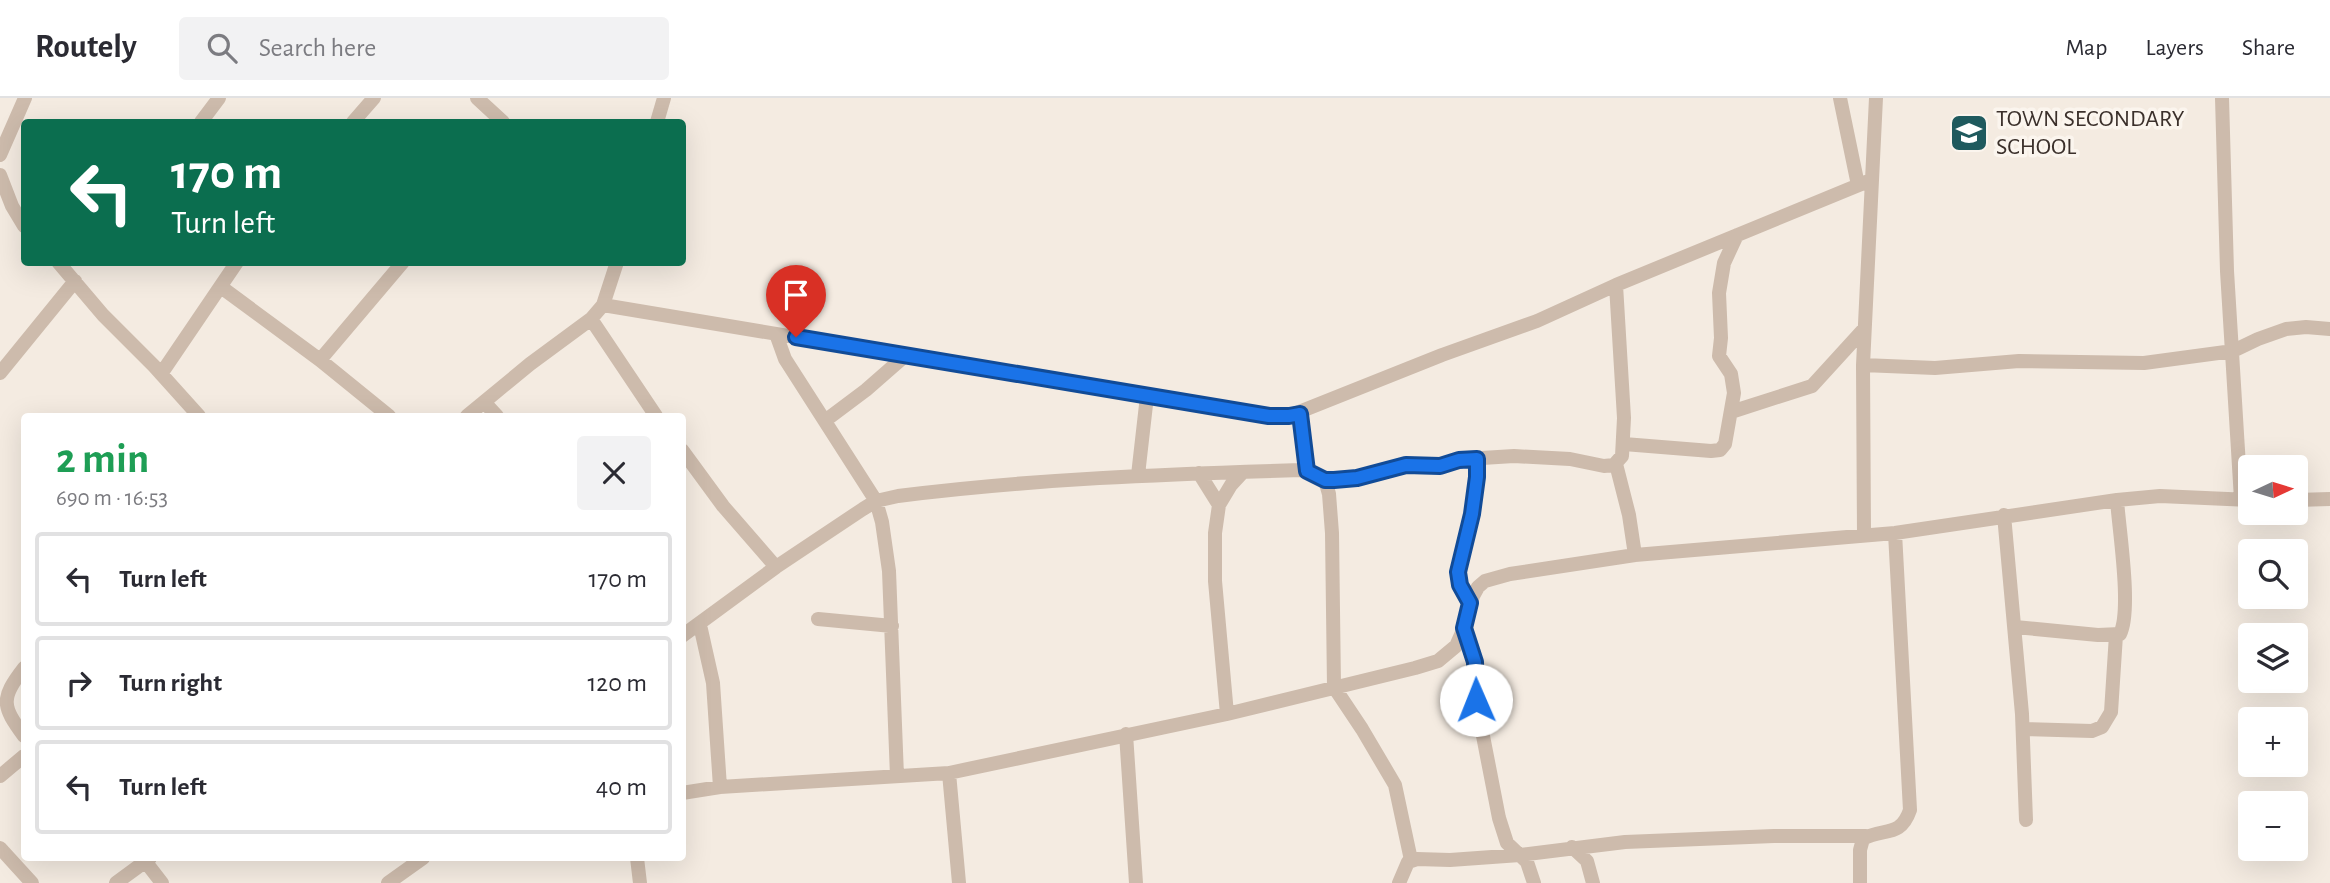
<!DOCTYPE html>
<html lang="en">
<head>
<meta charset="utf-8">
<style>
	:root { --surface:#fff; --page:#f2f2f3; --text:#2b2b33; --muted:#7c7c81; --line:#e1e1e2 }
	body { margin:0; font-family:"Alegreya Sans",sans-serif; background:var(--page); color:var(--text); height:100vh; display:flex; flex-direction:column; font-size:26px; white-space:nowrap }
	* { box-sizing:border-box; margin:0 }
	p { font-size:23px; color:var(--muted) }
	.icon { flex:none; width:38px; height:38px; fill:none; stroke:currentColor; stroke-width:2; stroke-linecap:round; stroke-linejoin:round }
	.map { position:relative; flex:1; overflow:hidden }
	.sheet { position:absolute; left:21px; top:315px; width:665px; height:448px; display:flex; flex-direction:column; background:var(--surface); border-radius:7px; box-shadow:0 7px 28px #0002 }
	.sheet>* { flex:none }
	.guide { position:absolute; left:21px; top:21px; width:665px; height:147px; border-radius:7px; box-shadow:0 7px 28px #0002; background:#0b6e4f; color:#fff; overflow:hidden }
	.needle { width:46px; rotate:86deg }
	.tools { position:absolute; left:2238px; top:357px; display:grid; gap:14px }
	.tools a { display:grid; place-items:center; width:70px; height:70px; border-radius:7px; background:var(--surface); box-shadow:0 7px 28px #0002; font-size:35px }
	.pin { position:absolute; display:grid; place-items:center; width:60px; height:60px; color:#fff; margin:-72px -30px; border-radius:50% 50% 50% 0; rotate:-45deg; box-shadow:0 0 7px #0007 }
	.pin .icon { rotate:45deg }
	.me { position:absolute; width:77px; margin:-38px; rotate:359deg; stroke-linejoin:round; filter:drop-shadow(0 0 5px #0008) }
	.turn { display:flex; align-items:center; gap:24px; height:147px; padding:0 35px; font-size:32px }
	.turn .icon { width:91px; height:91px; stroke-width:2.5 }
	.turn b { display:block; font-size:49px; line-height:60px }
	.round { display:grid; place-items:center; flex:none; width:74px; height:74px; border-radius:7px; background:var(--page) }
	.headline { display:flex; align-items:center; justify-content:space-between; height:119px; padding:0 35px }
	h1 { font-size:42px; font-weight:600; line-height:52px; color:#1e9e55 }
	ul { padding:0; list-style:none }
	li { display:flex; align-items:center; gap:21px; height:94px; margin:0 14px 10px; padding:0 21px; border:4px solid var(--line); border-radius:7px }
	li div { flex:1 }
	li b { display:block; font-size:26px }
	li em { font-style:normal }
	header { display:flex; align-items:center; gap:42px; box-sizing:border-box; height:98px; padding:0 35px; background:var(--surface); border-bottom:2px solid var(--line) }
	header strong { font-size:33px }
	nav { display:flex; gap:38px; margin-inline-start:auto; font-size:24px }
	.search { width:490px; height:63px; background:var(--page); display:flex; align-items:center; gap:18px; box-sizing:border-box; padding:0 24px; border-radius:7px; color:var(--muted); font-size:26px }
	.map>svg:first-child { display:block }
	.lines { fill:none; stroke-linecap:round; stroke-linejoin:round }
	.minor { stroke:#cdbbac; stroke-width:14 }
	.route-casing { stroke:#114b97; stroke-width:18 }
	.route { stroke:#1a73e8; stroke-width:12 }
	.labels { text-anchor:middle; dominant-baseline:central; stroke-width:7; stroke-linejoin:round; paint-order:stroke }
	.poi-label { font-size:24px; fill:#3b302b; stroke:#fbf5ee; text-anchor:start }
</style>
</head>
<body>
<header>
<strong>Routely</strong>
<div class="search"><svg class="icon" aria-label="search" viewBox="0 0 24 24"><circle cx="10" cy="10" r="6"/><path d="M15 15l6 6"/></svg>Search here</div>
<nav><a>Map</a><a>Layers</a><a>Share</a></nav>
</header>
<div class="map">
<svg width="2330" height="785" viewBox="0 0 2330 785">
	<rect width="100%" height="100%" fill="#f4ebe1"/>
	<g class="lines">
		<path class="minor" d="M477,0L503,24
			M1840,0L1858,87
			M2222,0L2227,173L2241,401
			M201,24L219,0
			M353,24L374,0
			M657,24L664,0
			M0,57L25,0
			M0,77L12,108L24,128
			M58,164L103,217L154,268L199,318
			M221,189L320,262L389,318
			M603,207L1269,318H1289L1442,257L1537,223L1616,187L1871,82
			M591,221L656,318
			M776,236L785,261L876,403L882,424L889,473L897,678
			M320,262L403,164
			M1863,267L1935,270L2019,263L2144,265L2233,253L2258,241L2286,231L2306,229L2330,231
			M0,275L75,183
			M161,276L237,164
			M485,305L497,318
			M1731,314L1812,288L1864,231
			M1300,316L1307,373
			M467,318L530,266L591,221L603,207L617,164
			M826,322L866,292L906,257
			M1624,346L1711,353L1720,352L1725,346L1734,295L1731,276L1719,258L1721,240L1719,195L1724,165L1737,137
			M682,352L723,408L776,469
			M1616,366L1629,417L1635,457
			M1199,375L1219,407
			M1138,377L1147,298
			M1325,382L1329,396L1332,435L1334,589L1362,631L1395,687L1411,762
			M2296,402L2330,401
			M2004,417L2022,616L2026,722
			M1864,437L1863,267L1876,0
			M1470,505L1460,487L1458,474L1472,416L1477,361
			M818,521L892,528
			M700,527L713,585L720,689
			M2015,529L2098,537L2120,536C2132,512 2119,432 2117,402
			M1464,530L1475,564L1476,602L1499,720L1507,745L1527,764L1534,785
			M682,538L776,469L863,411L876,403L898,398C1032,381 1166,376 1301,372L1314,375L1325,382H1334L1357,380L1406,367L1440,368L1466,361L1514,358L1570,361L1604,368L1614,367L1622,358L1624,320L1616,187
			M24,570C0,601 2,608 24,638
			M1227,616L1215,483V435L1219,407L1231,387L1243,374
			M2023,631L2092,633L2102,629L2111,614L2116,537
			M1126,636L1136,785
			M949,675L959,785
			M0,678L24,658
			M682,695L720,689L949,675L1227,616L1415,570L1438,563L1456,548L1464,530L1473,498L1478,489L1485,483L1510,476L1635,457L1895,435L2117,402L2160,398L2250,402
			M1572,749L1587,763L1593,785
			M0,750L32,785
			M637,760L640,785
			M145,763L162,785
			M116,785L150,760
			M388,785L423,760
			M1399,785L1408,764L1417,761L1450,762L1520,757L1625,744L1774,738H1866
			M1860,785V752L1863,741C1883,729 1900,741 1910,712L1895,435"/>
	</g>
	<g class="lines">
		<defs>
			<path id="route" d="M796,239L1269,318H1289L1300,316L1307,373L1325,382H1334L1357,380L1406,367L1440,368L1459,362L1477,361V379L1472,416L1458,474L1460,487L1470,505L1464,530L1475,564L1476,602"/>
		</defs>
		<use href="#route" class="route-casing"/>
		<use href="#route" class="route"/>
	</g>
	<defs>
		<symbol id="school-square" viewBox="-11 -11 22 22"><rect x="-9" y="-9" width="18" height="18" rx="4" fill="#1f5a5e" stroke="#fbf5ee"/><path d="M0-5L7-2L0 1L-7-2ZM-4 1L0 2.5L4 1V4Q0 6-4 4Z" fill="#fff"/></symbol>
	</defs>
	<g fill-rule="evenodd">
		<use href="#school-square" x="1947" y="13" width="44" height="44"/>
	</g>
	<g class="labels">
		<g class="poi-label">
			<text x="1996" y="21">TOWN SECONDARY<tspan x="1996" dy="28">SCHOOL</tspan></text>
		</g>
	</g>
</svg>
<div class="tools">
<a><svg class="needle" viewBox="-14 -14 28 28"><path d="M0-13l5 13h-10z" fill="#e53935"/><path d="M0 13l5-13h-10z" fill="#7c7c81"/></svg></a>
<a><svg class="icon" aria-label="search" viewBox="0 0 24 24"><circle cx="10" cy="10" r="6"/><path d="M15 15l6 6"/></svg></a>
<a><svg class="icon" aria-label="layers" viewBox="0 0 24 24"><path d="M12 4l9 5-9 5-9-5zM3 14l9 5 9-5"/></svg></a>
<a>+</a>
<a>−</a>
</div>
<div class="pin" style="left:796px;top:239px;background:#d93025"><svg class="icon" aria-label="arrive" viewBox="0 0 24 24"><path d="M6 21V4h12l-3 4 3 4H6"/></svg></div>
<svg class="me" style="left:1476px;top:602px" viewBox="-20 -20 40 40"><circle r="19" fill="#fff"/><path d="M0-13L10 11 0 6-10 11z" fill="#1a73e8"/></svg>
<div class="guide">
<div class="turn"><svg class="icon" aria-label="left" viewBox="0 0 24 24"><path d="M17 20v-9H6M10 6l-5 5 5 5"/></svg><div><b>170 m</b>Turn left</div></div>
</div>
<section class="sheet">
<div class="headline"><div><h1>2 min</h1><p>690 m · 16:53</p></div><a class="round"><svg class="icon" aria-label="close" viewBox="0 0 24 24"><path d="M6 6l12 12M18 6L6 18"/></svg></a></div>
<ul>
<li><svg class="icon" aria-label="left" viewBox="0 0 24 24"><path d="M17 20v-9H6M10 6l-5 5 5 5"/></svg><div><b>Turn left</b></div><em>170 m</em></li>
<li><svg class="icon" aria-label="right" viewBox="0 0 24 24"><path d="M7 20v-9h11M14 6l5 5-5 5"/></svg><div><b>Turn right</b></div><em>120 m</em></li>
<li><svg class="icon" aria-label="left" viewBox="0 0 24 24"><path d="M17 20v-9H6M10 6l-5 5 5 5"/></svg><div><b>Turn left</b></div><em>40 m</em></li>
</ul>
</section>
</div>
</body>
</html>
